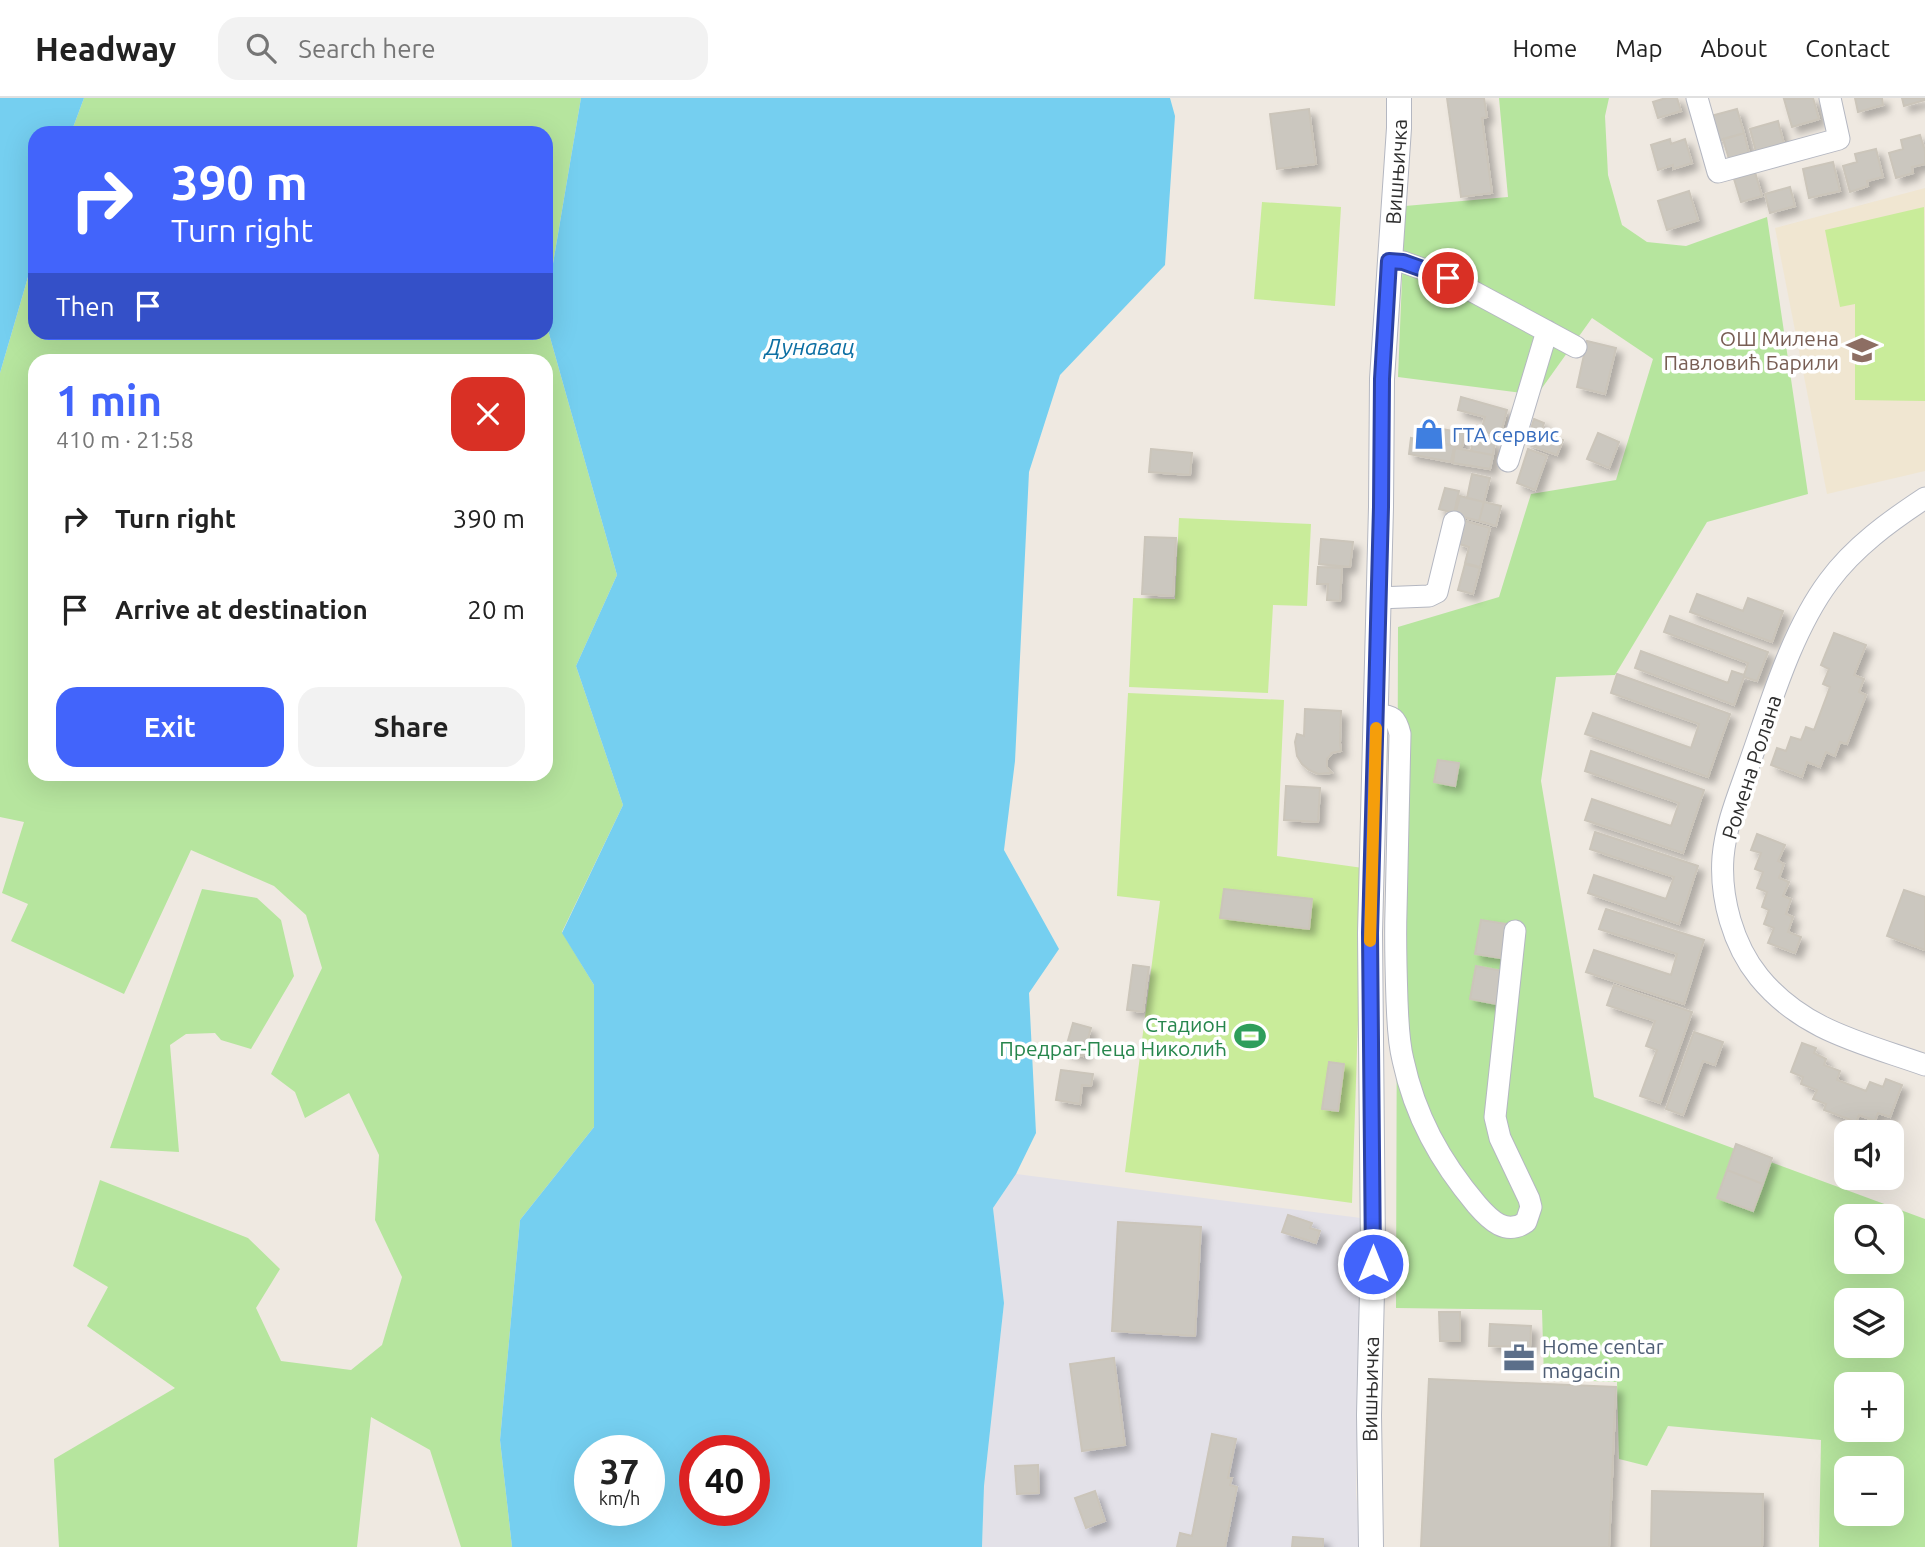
<!DOCTYPE html>
<html lang="en">
<head>
<meta charset="utf-8">
<style>
	:root { --surface:#fff; --page:#f2f2f2; --text:#222; --muted:#767676; --line:#e0e0e0; --accent:#4264fb }
	body { margin:0; font-family:Ubuntu,sans-serif; background:var(--page); color:var(--text); height:100vh; display:flex; flex-direction:column; font-size:26px; white-space:nowrap }
	* { box-sizing:border-box; margin:0 }
	p { font-size:23px; color:var(--muted) }
	.icon { flex:none; width:38px; height:38px; fill:none; stroke:currentColor; stroke-width:2; stroke-linecap:round; stroke-linejoin:round }
	.map { position:relative; flex:1; overflow:hidden }
	.details { position:absolute; left:28px; top:256px; width:525px; height:427px; display:flex; flex-direction:column; background:var(--surface); border-radius:21px; box-shadow:0 7px 28px #0002 }
	.details>* { flex:none }
	.guide { position:absolute; left:28px; top:28px; width:525px; height:214px; border-radius:21px; box-shadow:0 7px 28px #0002; background:#4264fb; color:#fff; overflow:hidden }
	.tools { position:absolute; left:1834px; top:1022px; display:grid; gap:14px }
	.tools a { display:grid; place-items:center; width:70px; height:70px; border-radius:14px; background:var(--surface); box-shadow:0 7px 28px #0002; font-size:35px }
	.speed { position:absolute; left:574px; top:1337px; display:flex; gap:14px; font-size:35px; font-weight:700; text-align:center }
	.speed>* { display:grid; place-content:center; width:91px; height:91px; border-radius:50%; background:var(--surface); box-shadow:0 7px 28px #0002; line-height:1 }
	.speed small { font-size:18px; font-weight:400 }
	.speed .limit { border:10px solid #d22; background:#fff; color:#111 }
	.pin { position:absolute; display:grid; place-items:center; width:60px; height:60px; color:#fff; margin:-30px; border:4px solid #fff; border-radius:50%; box-shadow:0 2px 7px #0007 }
	.me { position:absolute; width:77px; margin:-38px; rotate:0deg; stroke-linejoin:round; filter:drop-shadow(0 0 5px #0008) }
	.turn { display:flex; align-items:center; gap:24px; height:147px; padding:0 28px; font-size:32px }
	.turn .icon { width:91px; height:91px; stroke-width:2.5 }
	.turn b { display:block; font-size:49px; line-height:60px }
	.then { display:flex; align-items:center; height:66px; padding:0 28px; background:#0003; gap:14px; font-size:26px }
	.round { display:grid; place-items:center; flex:none; width:74px; height:74px; border-radius:21px; background:var(--page) }
	.headline { display:flex; align-items:center; justify-content:space-between; height:119px; padding:0 28px }
	h1 { font-size:42px; font-weight:700; line-height:52px; color:var(--accent) }
	.button { display:flex; gap:14px; margin-top:auto; padding:14px 28px }
	.button a { flex:1; height:80px; border-radius:21px; background:var(--accent); color:#fff; font-size:28px; font-weight:700; line-height:80px; text-align:center }
	.button a+a { background:var(--page); color:var(--text) }
	ul { padding:0; list-style:none }
	li { display:flex; align-items:center; gap:21px; height:91px; padding:0 28px }
	li div { flex:1 }
	li b { display:block; font-size:26px }
	li em { font-style:normal }
	header { display:flex; align-items:center; gap:42px; box-sizing:border-box; height:98px; padding:0 35px; background:var(--surface); border-bottom:2px solid var(--line) }
	header strong { font-size:33px }
	nav { display:flex; gap:38px; margin-inline-start:auto; font-size:24px }
	.search { width:490px; height:63px; background:var(--page); display:flex; align-items:center; gap:18px; box-sizing:border-box; padding:0 24px; border-radius:21px; color:var(--muted); font-size:26px }
	.map>svg:first-child { display:block }
	.industrial { fill:#e3e1e8 }
	.education { fill:#f0e6d1 }
	.green { fill:#b6e59e; fill-rule:evenodd }
	.pitch { fill:#c9ec9a }
	.water { fill:#75cff0; fill-rule:evenodd }
	.building { fill:#cbc7bf; stroke:#cbc5ba; stroke-width:2; filter:url(#shadow) }
	.lines { fill:none; stroke-linecap:round; stroke-linejoin:round }
	.minor-casing { stroke:#b4b7c1; stroke-width:23 }
	.tertiary-casing { stroke:#b4b7c1; stroke-width:26 }
	.minor { stroke:#fff; stroke-width:21 }
	.tertiary { stroke:#fff; stroke-width:24 }
	.route-casing { stroke:#2b41a3; stroke-width:18 }
	.route { stroke:#4264fb; stroke-width:12 }
	.slow { stroke:#f59e0b; stroke-width:12 }
	.labels { text-anchor:middle; dominant-baseline:central; stroke-width:7; stroke-linejoin:round; paint-order:stroke }
	.street-label { font-size:21px; fill:#2e2e2e; stroke:#fff }
	.education-label { font-size:21px; fill:#785e54; stroke:#fff; text-anchor:end }
	.shop-label { font-size:21px; fill:#366cbe; stroke:#fff; text-anchor:start }
	.leisure-label { font-size:21px; fill:#27864d; stroke:#fff; text-anchor:end }
	.service-label { font-size:21px; fill:#4e5e75; stroke:#fff; text-anchor:start }
	.water-label { font-size:23px; font-style:italic; fill:#0d6fa3; stroke:#fff }
</style>
</head>
<body>
<header>
<strong>Headway</strong>
<div class="search"><svg class="icon" aria-label="search" viewBox="0 0 24 24"><circle cx="10" cy="10" r="6"/><path d="M15 15l6 6"/></svg>Search here</div>
<nav><a>Home</a><a>Map</a><a>About</a><a>Contact</a></nav>
</header>
<div class="map">
<svg width="1925" height="1449" viewBox="0 0 1925 1449">
	<defs>
		<filter id="shadow"><feDropShadow dx="6" dy="6" stdDeviation="3.5" flood-color="#0004"/></filter>
	</defs>
	<rect width="100%" height="100%" fill="#efe9e1"/>
	<path class="industrial" d="M1016,1076L1361,1120L1356,1395L1361,1449H982L984,1388L1004,1205L993,1110Z"/>
	<path class="education" d="M1925,90V373L1827,396L1775,130Z"/>
	<path class="green" d="M84,0H581L546,207V35H71Z
		M1499,0H1609L1605,18L1608,77L1622,127L1647,144L1686,148L1767,119L1808,396L1707,424L1615,577L1556,579L1541,683L1594,999L1925,1121V1449H1819L1821,1342L1668,1328L1647,1368L1619,1361L1617,1284L1544,1281L1542,1212L1396,1210L1398,529L1499,499L1531,396L1616,382L1653,261L1592,220L1537,297L1398,279L1405,108L1508,99ZM1846,1118H1892V1164H1846ZM1846,1202H1892V1248H1846ZM1846,1286H1892V1332H1846ZM1846,1370H1892V1416H1846Z
		M35,155V234H546V225L617,477L576,568L623,707L562,834L594,887V1029L520,1122L500,1342L512,1449H461L430,1352L371,1319L357,1449H59L54,1361L175,1290L87,1228L108,1189L73,1168L100,1082L248,1140L280,1171L256,1210L281,1263L351,1272L382,1247L402,1179L375,1122L379,1057L349,995L305,1020L295,994L271,976L322,870L306,817L274,788L191,752L124,896L11,843L28,806L2,795L24,724L0,719V275ZM35,262H546V676H35Z
		M202,791L257,800L281,822L294,878L251,951L221,942L215,935L186,936L170,947L179,1054L110,1050Z"/>
	<path class="pitch" d="M1262,104L1341,109L1335,208L1254,201Z
		M1924,109L1925,303L1855,302V206L1840,209L1825,132Z
		M1179,420L1311,426L1307,508L1273,507L1268,595L1129,589L1133,500L1175,501Z
		M1128,595L1284,602L1277,758L1363,770L1352,1105L1125,1074L1160,803L1117,798Z"/>
	<path class="water" d="M0,0H84L71,35H35V155L0,275Z
		M581,0H1170L1175,18L1165,167L1060,277L1029,374L1015,663L1004,752L1059,851L1029,895L1036,1035L1016,1076L993,1110L1004,1205L984,1388L982,1449H512L500,1342L520,1122L594,1029V887L562,835L623,707L576,568L617,477L546,225V207ZM590,1353H649V1412H590ZM695,1353H754V1412H695Z"/>
	<path class="building" d="M1447,0H1484L1487,19L1482,20L1492,95L1461,99Z
		M1666,0H1677L1681,13L1658,20L1653,4Z
		M1813,0L1819,21L1792,29L1784,1Z
		M1855,0H1882L1883,7L1858,14Z
		M1902,0H1925V2L1904,8Z
		M1309,11L1316,66L1277,71L1270,16Z
		M1737,11L1744,35L1718,43L1711,18Z
		M1778,23L1784,46L1756,54L1750,31Z
		M1744,35L1749,55L1729,61L1723,41Z
		M1920,37L1925,53V66L1912,69L1913,75L1896,80L1889,55L1903,51L1901,42Z
		M1670,41L1671,46L1685,41L1692,65L1673,71V67L1658,72L1651,47Z
		M1876,51L1883,79L1867,83L1868,88L1850,94L1843,68L1857,64L1855,56Z
		M1833,64L1840,93L1809,100L1803,71Z
		M1755,74L1762,98L1741,104L1734,81Z
		M1790,89L1795,108L1770,115L1765,96Z
		M1689,93L1698,122L1667,132L1658,103Z
		M1587,243L1616,250L1605,296L1577,289Z
		M1461,299L1507,312L1500,338L1481,333L1485,319L1458,312Z
		M1534,321L1544,325L1541,334L1563,342L1557,357L1526,346Z
		M1426,328L1464,335L1462,349L1424,342Z
		M1598,335L1619,344L1609,370L1587,361Z
		M1411,340L1454,348L1451,364L1409,356Z
		M1474,340L1495,344L1493,357L1471,353Z
		M1455,350L1493,357L1490,371L1453,365Z
		M1151,351L1192,355L1190,377L1149,374Z
		M1528,351L1547,358L1535,392L1517,385Z
		M1472,376L1490,380L1484,404L1467,400Z
		M1445,390L1459,393L1454,415L1439,411Z
		M1460,398L1484,404L1479,423L1455,417Z
		M1484,404L1501,408L1496,428L1479,423Z
		M1462,422L1490,430L1480,469L1465,465L1469,449L1456,445Z
		M1145,439L1176,440L1173,498L1142,496Z
		M1321,441L1353,444L1350,469L1319,466Z
		M1465,466L1480,470L1473,496L1458,492Z
		M1318,469L1342,470L1340,503L1327,502L1328,486H1317Z
		M1697,496L1743,513L1748,500L1783,513L1772,544L1690,514Z
		M1670,518L1768,554L1757,583L1744,579L1734,607L1635,570L1641,553L1728,585L1732,573L1744,577L1748,565L1664,534Z
		M1834,535L1866,547L1854,577L1864,581L1859,594L1866,597L1847,646L1840,644L1835,658L1826,654L1820,669L1807,664L1802,679L1771,667L1777,650L1786,653L1791,639L1801,642L1806,629L1814,632L1830,589L1823,586L1829,571L1821,567Z
		M1617,576L1730,616L1708,679L1585,636L1593,615L1691,650L1699,626L1611,595Z
		M1305,611L1341,613L1340,645L1341,653L1332,655L1327,661V669L1332,675L1318,676L1309,672L1302,666L1297,658L1295,644L1297,636L1304,638Z
		M1591,653L1704,692L1683,755L1585,722L1592,701L1671,728L1679,705L1585,673Z
		M1438,662L1459,665L1455,688L1434,684Z
		M1286,688L1320,690L1318,724L1284,722Z
		M1595,734L1698,768L1679,826L1588,795L1594,777L1666,801L1674,779L1590,751Z
		M1757,736L1785,747L1778,763L1784,766L1779,780L1789,784L1783,798L1791,801L1786,816L1793,819L1788,834L1801,839L1795,855L1768,845L1774,830L1764,826L1769,812L1762,809L1767,794L1757,790L1763,774L1755,771L1761,755L1751,752Z
		M1224,791L1312,801L1309,831L1220,820Z
		M1904,792L1925,799V852L1887,838Z
		M1606,811L1704,842L1684,906L1586,874L1594,852L1671,877L1677,856L1599,831Z
		M1481,822L1507,826L1501,860L1475,856Z
		M1133,867L1149,869L1143,914L1127,912Z
		M1476,868L1503,873L1497,906L1470,901Z
		M1614,887L1692,914L1660,1005L1640,998L1657,952L1646,948L1655,923L1607,907Z
		M1073,925L1091,930L1083,958L1065,953Z
		M1694,934L1723,944L1715,967L1703,963L1683,1017L1666,1011Z
		M1802,945L1816,950L1814,955L1826,961L1824,967L1840,973L1837,982L1866,993L1870,984L1883,989L1886,981L1902,987L1890,1019L1878,1015L1875,1023L1859,1017L1856,1024L1824,1012L1826,1006L1813,1001L1817,992L1801,986L1803,979L1791,974Z
		M1329,964L1344,966L1338,1013L1322,1011Z
		M1061,972L1093,976L1091,988L1082,987L1080,1006L1056,1002Z
		M1736,1046L1772,1060L1763,1086L1727,1072Z
		M1727,1072L1763,1086L1753,1113L1717,1100Z
		M1288,1117L1312,1125L1310,1130L1320,1133L1316,1145L1282,1134Z
		M1118,1124L1201,1129L1195,1238L1112,1233Z
		M1439,1214H1460V1243H1440Z
		M1490,1226L1531,1228L1530,1249L1489,1248Z
		M1114,1260L1125,1347L1082,1353L1070,1266Z
		M1429,1281L1616,1289L1609,1449H1421Z
		M1212,1336L1236,1341L1228,1380H1232L1230,1387L1237,1389L1225,1449H1177L1180,1435L1192,1438Z
		M1038,1367L1039,1395L1017,1396L1015,1368Z
		M1095,1393L1105,1423L1086,1430L1075,1400Z
		M1652,1393L1763,1396L1762,1449H1651Z
		M1293,1439L1323,1441V1449H1292Z"/>
	<g class="lines">
		<defs>
			<path id="minor" d="M1697,0L1718,74L1839,41L1830,0
				M1389,163L1403,164L1448,180L1576,249
				M1508,363L1547,233
				M1925,400C1890,423 1854,449 1829,483C1793,531 1772,601 1752,658C1741,691 1726,724 1723,759C1720,800 1733,847 1759,879C1803,933 1863,945 1925,967
				M1378,500L1429,498L1437,494L1454,424
				M1376,616C1393,619 1396,619 1400,636C1399,695 1397,754 1396,813C1395,843 1396,873 1397,903C1398,923 1398,942 1403,962C1415,1018 1440,1063 1477,1107C1490,1122 1506,1138 1526,1124L1531,1109L1529,1101L1500,1040L1495,1019L1515,833"/>
			<g id="tertiary">
				<path id="s1" d="M1371,1449L1369,1317L1373,1152L1370,835L1381,409L1382,281L1399,30V0"/>
			</g>
		</defs>
		<use href="#minor" class="minor-casing"/>
		<use href="#tertiary" class="tertiary-casing"/>
		<use href="#minor" class="minor"/>
		<use href="#tertiary" class="tertiary"/>
	</g>
	<g class="lines">
		<defs>
			<path id="route" d="M1373,1166L1370,835L1381,409L1382,281L1389,163L1403,164L1448,180"/>
		</defs>
		<use href="#route" class="route-casing"/>
		<use href="#route" class="route"/>
		<path class="slow" d="M1370,843L1376,630"/>
	</g>
	<defs>
		<symbol id="school-bare" viewBox="-9 -9 18 18"><path d="M0-5L7-2L0 1L-7-2ZM-4 1L0 2.5L4 1V4Q0 6-4 4Z" fill="#8d6e63" stroke="#fff" stroke-width="2.5" paint-order="stroke"/></symbol>
		<symbol id="shop-bare" viewBox="-9 -9 18 18"><path d="M-5-2.5h2.3a2.7 3.5 0 0 1 5.4 0H5L5.5 6h-11ZM-1.5-2.5h3a1.5 2.3 0 0 0-3 0Z" fill="#3f7fe0" stroke="#fff" stroke-width="2.5" paint-order="stroke"/></symbol>
		<symbol id="stadium-bare" viewBox="-9 -9 18 18"><path d="M0-5a6.5 5 0 1 0 0 10a6.5 5 0 1 0 0-10ZM-3.5-1.8h7v3.6h-7Z" fill="#2e9e5b" stroke="#fff" stroke-width="2.5" paint-order="stroke"/></symbol>
		<symbol id="office-bare" viewBox="-9 -9 18 18"><path d="M-6-3h4V-5.5h4V-3h4V5H-6ZM-1-4.5V-3h2v-1.5ZM-6 0V1H6V0Z" fill="#5c6f8a" stroke="#fff" stroke-width="2.5" paint-order="stroke"/></symbol>
	</defs>
	<g fill-rule="evenodd">
		<use href="#school-bare" x="1840" y="230" width="44" height="44"/>
		<use href="#shop-bare" x="1407" y="314" width="44" height="44"/>
		<use href="#stadium-bare" x="1228" y="916" width="44" height="44"/>
		<use href="#office-bare" x="1497" y="1238" width="44" height="44"/>
	</g>
	<g class="labels">
		<g class="street-label">
			<text stroke="none"><textPath href="#s1" startOffset="1376">Вишњичка</textPath></text>
			<text transform="translate(1751 669) rotate(-72)">Ромена Ролана</text>
			<text stroke="none"><textPath href="#s1" startOffset="158">Вишњичка</textPath></text>
		</g>
		<g class="education-label">
			<text x="1839" y="240">ОШ Милена<tspan x="1839" dy="24">Павловић Барили</tspan></text>
		</g>
		<g class="shop-label">
			<text x="1452" y="336">ГТА сервис</text>
		</g>
		<g class="leisure-label">
			<text x="1227" y="926">Стадион<tspan x="1227" dy="24">Предраг-Пеца Николић</tspan></text>
		</g>
		<g class="service-label">
			<text x="1542" y="1248">Home centar<tspan x="1542" dy="24">magacin</tspan></text>
		</g>
		<g class="water-label">
			<text x="810" y="248">Дунавац</text>
		</g>
	</g>
</svg>
<div class="tools">
<a><svg class="icon" aria-label="sound" viewBox="0 0 24 24"><path d="M4 9h4l5-4v14l-5-4H4zM17 9q2 3 0 6"/></svg></a>
<a><svg class="icon" aria-label="search" viewBox="0 0 24 24"><circle cx="10" cy="10" r="6"/><path d="M15 15l6 6"/></svg></a>
<a><svg class="icon" aria-label="layers" viewBox="0 0 24 24"><path d="M12 4l9 5-9 5-9-5zM3 14l9 5 9-5"/></svg></a>
<a>+</a>
<a>−</a>
</div>
<div class="speed"><div>37<small>km/h</small></div><div class="limit">40</div></div>
<div class="pin" style="left:1448px;top:180px;background:#d93025"><svg class="icon" aria-label="arrive" viewBox="0 0 24 24"><path d="M6 21V4h12l-3 4 3 4H6"/></svg></div>
<svg class="me" style="left:1373px;top:1166px" viewBox="-20 -20 40 40"><circle r="17" fill="#4264fb" stroke="#fff" stroke-width="3"/><path d="M0-11L8 9 0 5-8 9z" fill="#fff"/></svg>
<div class="guide">
<div class="turn"><svg class="icon" aria-label="right" viewBox="0 0 24 24"><path d="M7 20v-9h11M14 6l5 5-5 5"/></svg><div><b>390 m</b>Turn right</div></div>
<div class="then">Then<svg class="icon" aria-label="arrive" viewBox="0 0 24 24"><path d="M6 21V4h12l-3 4 3 4H6"/></svg></div>
</div>
<section class="details">
<div class="headline"><div><h1>1 min</h1><p>410 m · 21:58</p></div><a class="round" style="background:#d93025;color:#fff"><svg class="icon" aria-label="close" viewBox="0 0 24 24"><path d="M6 6l12 12M18 6L6 18"/></svg></a></div>
<ul>
<li><svg class="icon" aria-label="right" viewBox="0 0 24 24"><path d="M7 20v-9h11M14 6l5 5-5 5"/></svg><div><b>Turn right</b></div><em>390 m</em></li>
<li><svg class="icon" aria-label="arrive" viewBox="0 0 24 24"><path d="M6 21V4h12l-3 4 3 4H6"/></svg><div><b>Arrive at destination</b></div><em>20 m</em></li>
</ul>
<div class="button"><a>Exit</a><a>Share</a></div>
</section>
</div>
</body>
</html>
